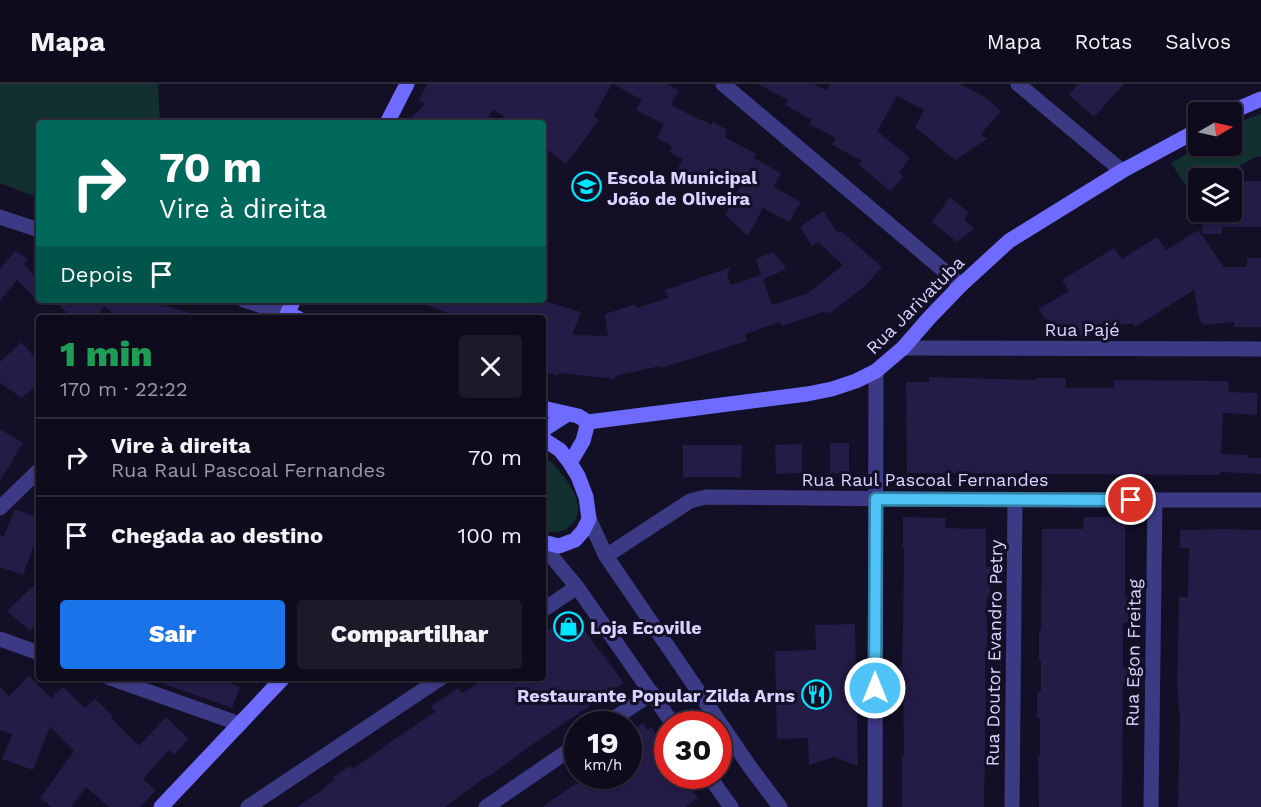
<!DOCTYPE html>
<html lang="pt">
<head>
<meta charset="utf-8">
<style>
	:root { --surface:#0e0b1c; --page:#1c1929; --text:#f1f3f6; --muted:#9b9ba3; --line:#2e2b3b; --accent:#1a73e8 }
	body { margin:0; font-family:"Work Sans",sans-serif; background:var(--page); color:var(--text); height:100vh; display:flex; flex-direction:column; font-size:22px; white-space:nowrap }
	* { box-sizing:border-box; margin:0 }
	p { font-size:20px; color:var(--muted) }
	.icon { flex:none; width:33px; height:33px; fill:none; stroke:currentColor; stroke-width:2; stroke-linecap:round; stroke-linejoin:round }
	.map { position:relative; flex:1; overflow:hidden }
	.side { position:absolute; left:36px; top:231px; width:510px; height:366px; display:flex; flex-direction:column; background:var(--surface); border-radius:6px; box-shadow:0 2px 4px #0004,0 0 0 2px var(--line) }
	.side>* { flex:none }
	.hud { position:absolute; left:36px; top:36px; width:510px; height:183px; border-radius:6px; box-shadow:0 2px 4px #0004,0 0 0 2px var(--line); background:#00695c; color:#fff; overflow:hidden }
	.needle { width:39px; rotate:81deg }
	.tools { position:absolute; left:1188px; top:18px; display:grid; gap:12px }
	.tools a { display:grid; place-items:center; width:54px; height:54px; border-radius:6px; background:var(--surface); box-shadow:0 2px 4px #0004,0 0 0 2px var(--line); font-size:30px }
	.speed { position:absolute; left:564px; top:627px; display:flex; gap:12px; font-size:30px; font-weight:700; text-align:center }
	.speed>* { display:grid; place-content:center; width:78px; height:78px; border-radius:50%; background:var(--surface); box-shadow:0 2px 4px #0004,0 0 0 2px var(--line); line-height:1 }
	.speed small { font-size:15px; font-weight:400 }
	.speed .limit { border:9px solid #d22; background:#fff; color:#111 }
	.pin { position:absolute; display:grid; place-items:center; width:51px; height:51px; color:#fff; margin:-26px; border:3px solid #fff; border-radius:50%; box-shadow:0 2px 6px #0007 }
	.me { position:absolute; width:66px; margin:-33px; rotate:0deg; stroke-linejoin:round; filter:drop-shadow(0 0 4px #0008) }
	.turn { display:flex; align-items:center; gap:21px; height:126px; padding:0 24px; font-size:27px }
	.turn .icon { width:78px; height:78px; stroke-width:2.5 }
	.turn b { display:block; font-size:42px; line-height:51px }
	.then { display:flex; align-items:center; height:57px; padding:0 24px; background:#0003; gap:12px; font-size:22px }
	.round { display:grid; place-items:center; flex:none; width:63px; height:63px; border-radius:6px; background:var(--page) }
	.head { display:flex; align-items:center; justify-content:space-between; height:102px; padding:0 24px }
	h1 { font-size:36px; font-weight:800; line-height:45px; color:#1e9e55 }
	.button { display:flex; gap:12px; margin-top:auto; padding:12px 24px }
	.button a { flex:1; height:69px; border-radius:6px; background:var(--accent); color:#fff; font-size:24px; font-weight:800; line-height:69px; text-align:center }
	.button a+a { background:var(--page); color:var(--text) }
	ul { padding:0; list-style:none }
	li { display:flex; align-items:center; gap:18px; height:78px; padding:0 24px; border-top:2px solid var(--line) }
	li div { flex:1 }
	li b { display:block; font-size:22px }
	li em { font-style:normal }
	header { display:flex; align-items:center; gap:36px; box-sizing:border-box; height:84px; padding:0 30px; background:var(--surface); border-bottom:2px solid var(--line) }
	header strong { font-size:28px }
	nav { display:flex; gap:33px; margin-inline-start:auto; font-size:21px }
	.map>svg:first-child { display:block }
	.green { fill:#12302f }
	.building { fill:#241b47 }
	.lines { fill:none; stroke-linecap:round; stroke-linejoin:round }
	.minor { stroke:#3d3a85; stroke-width:15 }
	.tertiary { stroke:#3d3a85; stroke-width:15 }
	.secondary { stroke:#6f6bff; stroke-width:15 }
	.route-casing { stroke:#337fa1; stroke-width:15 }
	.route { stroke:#4fc3f7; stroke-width:10 }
	.labels { text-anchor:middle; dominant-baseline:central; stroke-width:6; stroke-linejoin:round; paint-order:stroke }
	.poi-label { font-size:18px; font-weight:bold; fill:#d9d4ff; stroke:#130f26; text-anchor:start }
	.street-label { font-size:18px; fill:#d9d4ff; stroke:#130f26 }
</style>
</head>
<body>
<header>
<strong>Mapa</strong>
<nav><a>Mapa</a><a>Rotas</a><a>Salvos</a></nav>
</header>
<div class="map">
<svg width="1261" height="723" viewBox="0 0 1261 723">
	<rect width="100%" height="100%" fill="#130f26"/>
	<path class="green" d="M0,0H158L160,39H39V114L0,99Z
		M1261,30V73L1258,72L1217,94H1198V105L1191,109L1171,79L1201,62H1232V44L1246,35Z
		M543,371C550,376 555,382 560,388C573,403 590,430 566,445C558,449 551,449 543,447Z"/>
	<path class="building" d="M428,0H612L594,32L599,36L566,80L543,62V39H512L493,25L485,39H406L425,20L418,16Z
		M613,0H667L679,6L671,21L702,37L703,36L711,41L713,38L727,46L725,49L727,50L725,53L756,70L754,74L781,89L774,103L801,118L789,138L763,124L748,152L725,131L742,99L714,84L703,104L676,88L683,75L669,68L672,62L657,54L664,40L636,26L642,16Z
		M758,0H814L827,7L830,0H960L985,13L1001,27L981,50L987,55L955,76L915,43L924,26L897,12L877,47L910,74L899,89L903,93L890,107L859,81L862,77L832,61L836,54L809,40L812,36L785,21L788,16Z
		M1078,0H1124L1094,33L1069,11Z
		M1239,97H1261V143H1222V150H1202L1203,128H1232V106H1239Z
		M950,113L969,129L964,136L974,145L957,158L932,138Z
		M823,127L838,149L841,147L882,183L866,201L829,230L826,227L782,242L780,238L745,250L747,257L661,284L660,282L615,292V295L559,289L558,292L543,287V234H462L418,218V216H542L581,228L572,251L608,252L605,230L636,220L637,224L668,214L665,206L731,183L727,190L731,201L761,191L756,175L773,168L786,183L784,184L785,186L763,195L772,221L808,209L843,181L818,158L812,162L800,143Z
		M1198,146L1224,183H1247V174H1261V243H1234V238L1202,241L1201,237H1200L1194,206L1135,243L1133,240H1102L1078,254H1060L1050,236L1045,235L1038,225L1069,207L1062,196L1114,164L1122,175L1157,153L1166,166Z
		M15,167L28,175L24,180L39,198V218L17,196L0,217V185Z
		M53,216H166L161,220L195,231L194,234H117L105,222L94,234H73Z
		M21,258L39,278V299L22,314L0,299V278Z
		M929,293L1036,296V294H1066V304H1114V296L1229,297L1228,308L1257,309V331L1223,329L1221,370L1249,371L1248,374H1261V390L1220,388V391L907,389L906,298H929Z
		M0,345L23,359L0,397Z
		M830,359H849V389H830Z
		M802,360V389L776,390L775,361Z
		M683,361H742L741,393H683Z
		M15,425L39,434V447L23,491L0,483V451L4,452Z
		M903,433L946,434L945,444L986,445V483H990V512H987V570H985L986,613L984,723H902V671H904L903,601H899V581H902L903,544L904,464H903Z
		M1084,433H1125V513H1128V539H1123V584H1129V600H1123L1122,723H1039L1038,672H1040V634H1037V608H1041V576H1039V546H1041L1042,445H1083Z
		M1225,445L1261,446V723H1178L1180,634L1177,603L1179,513H1188L1189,464H1180V446Z
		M39,496V536L30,547L7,527Z
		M573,529L599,567L600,566L624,599L533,660L488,693L487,692L445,723H297L324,705L323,704L334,696L332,694L350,682L352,685L383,664V663L435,628L431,622L458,604L462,609L486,594H543V550Z
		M855,540L858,682L834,673L809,681L808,654L777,655L775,567L816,566L815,541Z
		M29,592L51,614L63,603L85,624L95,615L113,632L111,634L139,662L166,633L189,655L174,671L169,666L143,695L156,706L140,723H109L86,703L71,723H52L40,714L74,667L50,643L33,686L2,675L12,650L0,646V603L9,612Z
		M154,594H217L240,603L232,624L153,596Z
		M643,639L647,646L651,643L668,667V692H680L684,697L685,696L698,714L686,723H542L587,692H628V649Z"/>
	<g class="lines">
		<path class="minor" d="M723,0L961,201
			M1018,0L1122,87
			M903,264L1261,265
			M0,424L39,386
			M606,472L690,417L706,413L1015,416H1261
			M543,526L577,503
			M0,555L39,569
			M110,594L240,640
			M606,640L652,609
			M248,723L441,594
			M486,723L578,660
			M875,723L876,287
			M1012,723L1015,416
			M1151,723L1155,415"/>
		<path class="tertiary" d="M0,133L39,146
			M244,216L287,230
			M589,435L606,472L750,683L780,723
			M543,462L577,503L673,640
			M709,692L731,723"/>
		<path class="secondary" d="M1231,28L1261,15
			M387,39L407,0
			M294,216L287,230L298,234
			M543,324L578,332L588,338L807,310L832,305L856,297L876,287L903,264L930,233L961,201L1009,157L1122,87L1198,46
			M543,346L568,330
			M543,355L560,366L570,379L578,392L586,413L589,435L583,447L575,456L559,462L543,458
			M570,379L583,357L588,338
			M161,723L283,594"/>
	</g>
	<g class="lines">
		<defs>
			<path id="route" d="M875,604L876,415L1131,416"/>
		</defs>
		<use href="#route" class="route-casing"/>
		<use href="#route" class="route"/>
	</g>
	<defs>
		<symbol id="school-ring" viewBox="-11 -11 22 22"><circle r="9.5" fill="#130f26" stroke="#00e5ff" stroke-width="1.5"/><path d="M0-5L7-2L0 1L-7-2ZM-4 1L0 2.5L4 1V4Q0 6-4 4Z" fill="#00e5ff"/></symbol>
		<symbol id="shop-ring" viewBox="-11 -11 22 22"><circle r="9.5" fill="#130f26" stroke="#00e5ff" stroke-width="1.5"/><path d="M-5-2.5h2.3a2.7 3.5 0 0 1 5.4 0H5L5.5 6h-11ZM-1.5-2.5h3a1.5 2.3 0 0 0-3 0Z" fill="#00e5ff"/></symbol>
		<symbol id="restaurant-ring" viewBox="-11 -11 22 22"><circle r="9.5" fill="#130f26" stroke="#00e5ff" stroke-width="1.5"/><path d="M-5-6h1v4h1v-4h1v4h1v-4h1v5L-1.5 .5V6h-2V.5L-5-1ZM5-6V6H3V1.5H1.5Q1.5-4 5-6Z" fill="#00e5ff"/></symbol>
	</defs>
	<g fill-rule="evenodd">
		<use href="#school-ring" x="570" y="86" width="33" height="33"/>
		<use href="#shop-ring" x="552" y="526" width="33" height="33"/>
		<use href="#restaurant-ring" x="800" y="594" width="33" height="33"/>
	</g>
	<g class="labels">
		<g class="poi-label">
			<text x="607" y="93">Escola Municipal<tspan x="607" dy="21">João de Oliveira</tspan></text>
			<text x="590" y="543">Loja Ecoville</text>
			<text x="795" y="611" text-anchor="end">Restaurante Popular Zilda Arns</text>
		</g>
		<g class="street-label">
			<text transform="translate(915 221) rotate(-45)">Rua Jarivatuba</text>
			<text x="1082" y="245">Rua Pajé</text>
			<text x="925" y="395">Rua Raul Pascoal Fernandes</text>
			<text transform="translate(994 569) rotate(-89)">Rua Doutor Evandro Petry</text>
			<text transform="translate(1133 569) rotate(-89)">Rua Egon Freitag</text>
		</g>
	</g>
</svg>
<div class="tools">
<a><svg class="needle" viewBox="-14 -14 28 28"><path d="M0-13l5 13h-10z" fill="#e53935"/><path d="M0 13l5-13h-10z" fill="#9b9ba3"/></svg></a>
<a><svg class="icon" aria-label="layers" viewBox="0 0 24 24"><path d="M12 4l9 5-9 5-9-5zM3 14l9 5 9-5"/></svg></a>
</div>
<div class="speed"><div>19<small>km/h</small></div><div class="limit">30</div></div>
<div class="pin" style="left:1131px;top:416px;background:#d93025"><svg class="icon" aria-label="arrive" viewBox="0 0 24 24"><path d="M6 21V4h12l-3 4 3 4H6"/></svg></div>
<svg class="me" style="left:875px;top:604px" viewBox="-20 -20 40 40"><circle r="17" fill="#4fc3f7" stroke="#fff" stroke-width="3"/><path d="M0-11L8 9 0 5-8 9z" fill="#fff"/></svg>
<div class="hud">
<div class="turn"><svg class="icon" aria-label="right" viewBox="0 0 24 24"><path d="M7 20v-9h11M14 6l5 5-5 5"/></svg><div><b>70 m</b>Vire à direita</div></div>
<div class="then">Depois<svg class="icon" aria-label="arrive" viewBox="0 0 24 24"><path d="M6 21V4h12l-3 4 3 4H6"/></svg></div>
</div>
<section class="side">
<div class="head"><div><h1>1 min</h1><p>170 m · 22:22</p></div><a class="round"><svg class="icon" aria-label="close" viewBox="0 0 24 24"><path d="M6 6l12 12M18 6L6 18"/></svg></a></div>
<ul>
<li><svg class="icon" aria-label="right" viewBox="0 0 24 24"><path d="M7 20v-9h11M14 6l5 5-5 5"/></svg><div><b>Vire à direita</b><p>Rua Raul Pascoal Fernandes</p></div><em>70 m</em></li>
<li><svg class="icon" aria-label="arrive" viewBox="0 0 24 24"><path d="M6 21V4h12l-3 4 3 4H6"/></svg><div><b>Chegada ao destino</b></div><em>100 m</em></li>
</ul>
<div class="button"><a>Sair</a><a>Compartilhar</a></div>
</section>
</div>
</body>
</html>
